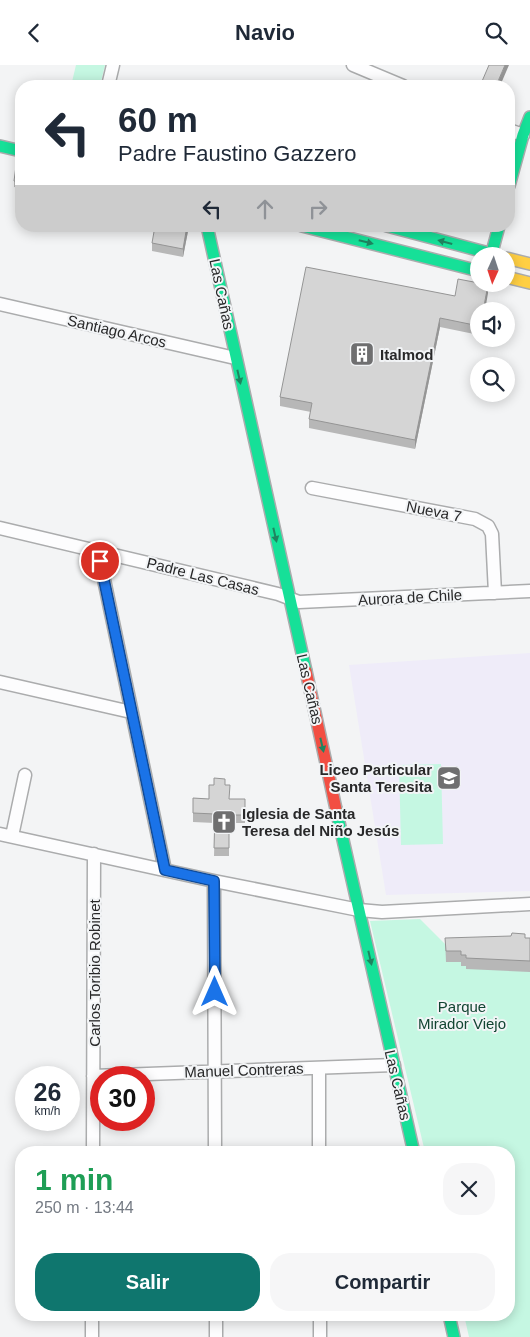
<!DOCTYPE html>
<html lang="es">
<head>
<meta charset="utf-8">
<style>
	:root { --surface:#fff; --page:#f6f6f7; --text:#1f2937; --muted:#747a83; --accent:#0f766e }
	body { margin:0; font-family:Arial,sans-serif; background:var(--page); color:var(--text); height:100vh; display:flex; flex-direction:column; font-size:19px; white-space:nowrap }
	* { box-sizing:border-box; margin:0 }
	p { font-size:16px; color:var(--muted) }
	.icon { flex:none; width:28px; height:28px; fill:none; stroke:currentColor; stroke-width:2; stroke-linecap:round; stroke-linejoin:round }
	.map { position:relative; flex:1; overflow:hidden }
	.drawer { position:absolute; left:15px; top:1081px; width:500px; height:175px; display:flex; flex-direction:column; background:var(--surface); border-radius:20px; box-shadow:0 2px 12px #0003 }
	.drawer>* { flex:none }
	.top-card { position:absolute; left:15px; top:15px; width:500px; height:152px; border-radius:20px; box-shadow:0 2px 12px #0003; background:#fff; color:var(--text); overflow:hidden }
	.needle { width:32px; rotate:183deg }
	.tools { position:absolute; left:470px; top:182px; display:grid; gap:10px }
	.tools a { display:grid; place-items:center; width:45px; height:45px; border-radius:50%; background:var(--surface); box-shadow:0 2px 12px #0003; font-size:25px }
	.speed { position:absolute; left:15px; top:1001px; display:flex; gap:10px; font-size:25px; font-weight:700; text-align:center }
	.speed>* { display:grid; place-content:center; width:65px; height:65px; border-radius:50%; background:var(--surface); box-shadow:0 2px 12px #0003; line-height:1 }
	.speed small { font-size:12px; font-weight:400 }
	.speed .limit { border:8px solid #d22; background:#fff; color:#111 }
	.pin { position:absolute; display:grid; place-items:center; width:42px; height:42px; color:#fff; margin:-21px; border:2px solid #fff; border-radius:50%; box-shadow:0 1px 5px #0007 }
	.me { position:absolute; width:55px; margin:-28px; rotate:0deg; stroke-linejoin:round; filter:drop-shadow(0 0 4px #0008) }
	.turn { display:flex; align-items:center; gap:18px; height:105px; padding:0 20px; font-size:22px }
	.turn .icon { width:65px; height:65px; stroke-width:2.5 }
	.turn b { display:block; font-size:35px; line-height:42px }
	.lanes { display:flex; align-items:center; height:48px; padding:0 20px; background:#0003; justify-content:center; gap:25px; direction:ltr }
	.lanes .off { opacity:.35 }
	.round { display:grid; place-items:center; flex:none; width:52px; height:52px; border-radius:20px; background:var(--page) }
	.headline { display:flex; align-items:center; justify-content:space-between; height:85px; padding:0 20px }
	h1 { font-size:30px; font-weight:700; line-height:38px; color:#1e9e55 }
	.cta { display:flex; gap:10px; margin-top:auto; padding:10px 20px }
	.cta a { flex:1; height:58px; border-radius:20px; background:var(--accent); color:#fff; font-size:20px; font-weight:700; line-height:58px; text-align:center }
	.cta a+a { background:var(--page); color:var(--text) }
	header { display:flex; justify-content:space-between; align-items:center; height:65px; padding:0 20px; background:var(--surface); font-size:22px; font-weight:700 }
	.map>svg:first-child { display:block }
	.education { fill:#efecf9 }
	.green { fill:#c5f7e2 }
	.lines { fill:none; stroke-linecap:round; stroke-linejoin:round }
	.street-casing { stroke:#abacad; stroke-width:15 }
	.fast-casing { stroke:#abacad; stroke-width:14 }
	.slow-casing { stroke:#abacad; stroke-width:14 }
	.jam-casing { stroke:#abacad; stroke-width:14 }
	.street { stroke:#fdfdfe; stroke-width:12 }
	.fast { stroke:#16e098; stroke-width:11 }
	.slow { stroke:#ffcf43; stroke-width:11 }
	.jam { stroke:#f24e42; stroke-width:11 }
	.wall { fill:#b7b7b7 }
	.shaded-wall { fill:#959595 }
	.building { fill:#d5d5d5; stroke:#959595 }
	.oneway { fill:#1f8460 }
	.route-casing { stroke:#114b97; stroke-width:12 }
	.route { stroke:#1a73e8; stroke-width:9 }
	.labels { text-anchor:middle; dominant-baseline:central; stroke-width:4; stroke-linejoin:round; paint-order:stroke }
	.street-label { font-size:15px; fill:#282829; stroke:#f2f4f6 }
	.poi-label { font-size:15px; font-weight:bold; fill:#282829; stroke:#f2f4f6; text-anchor:start }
	.park-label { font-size:15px; fill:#124532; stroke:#f2f4f6 }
</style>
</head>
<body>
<header><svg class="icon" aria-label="back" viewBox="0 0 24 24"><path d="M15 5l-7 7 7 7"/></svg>Navio<svg class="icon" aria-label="search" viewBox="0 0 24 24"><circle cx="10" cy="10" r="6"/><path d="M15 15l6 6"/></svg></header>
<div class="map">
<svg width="530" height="1272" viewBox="0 0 530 1272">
	<rect width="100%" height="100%" fill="#f3f4f5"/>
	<path class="education" d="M530,588V826L386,830L349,600Z"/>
	<path class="green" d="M76,0H105L100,21H71Z
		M441,699L443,779L401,780L399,700Z
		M420,854L447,881L530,875V1272H469L464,1250H509V1088L425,1087L370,856Z"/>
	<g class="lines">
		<defs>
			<path id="street" d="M353,0L403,21
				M108,21L113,0
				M509,65L523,70
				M0,239L235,293
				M312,423L475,454L488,461L492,469L495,528
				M0,463L278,529L299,537L530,526
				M98,486L165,805
				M0,617L131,647
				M0,769L214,816L359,845L382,847L530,839
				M12,771L25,710
				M214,816L215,1088
				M319,1003V1088
				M93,1011L394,1000
				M93,1088L94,789
				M216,1250V1272
				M320,1250V1272
				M92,1272V1250"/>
			<path id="fast" d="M0,81L21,86
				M509,121L523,70L530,52
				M207,161L306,606
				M302,161L479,206
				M387,161L500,191
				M491,191L499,161
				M336,744L414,1088
				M449,1250L454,1272"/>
			<path id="slow" d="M506,193L530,199
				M506,212L530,218"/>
			<path id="jam" d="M306,606L336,744"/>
		</defs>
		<use href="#street" class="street-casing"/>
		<use href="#fast" class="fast-casing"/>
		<use href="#slow" class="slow-casing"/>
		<use href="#jam" class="jam-casing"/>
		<use href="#street" class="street"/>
		<use href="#fast" class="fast"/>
		<use href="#slow" class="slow"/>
		<use href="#jam" class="jam"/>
	</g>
	<path class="wall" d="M21,102V123L14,122V116Z
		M189,161L183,192L152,186V178Z
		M488,228L479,246V270L440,262L415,384L309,363V354L311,347L280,341V332Z
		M225,720L229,734H245V758H229V791H214L215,758L193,757V733L209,734Z
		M445,873H530V907L466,904V901H461V897H446Z"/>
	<path class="shaded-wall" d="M505,0H509L500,21H496Z
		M187,161H189L183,192V184Z
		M488,220V228L485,246H483Z
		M440,253V262L415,384V375Z"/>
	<path class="building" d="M489,0H505L496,21H480Z
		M16,101L21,102V117L14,116Z
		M155,161H187L183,184L152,178Z
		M306,202L455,231L458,214L479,218V219L488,220L483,246H479V261L440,253L415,375L309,354L312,338L280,332Z
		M214,713L225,714V720H230L229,734H245V750H229V783H214L215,749L193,748V733L209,734V720H214Z
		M512,868L525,869V873H530V896L466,893V890H461V886H446L445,873L511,871Z"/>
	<defs><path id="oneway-solid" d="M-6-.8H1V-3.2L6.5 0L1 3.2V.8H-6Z" transform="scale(1.25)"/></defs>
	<g class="oneway">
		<use href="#oneway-solid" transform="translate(366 177) rotate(14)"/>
		<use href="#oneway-solid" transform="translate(445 177) rotate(-165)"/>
		<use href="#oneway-solid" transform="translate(239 312) rotate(77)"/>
		<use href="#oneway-solid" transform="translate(275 470) rotate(77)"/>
		<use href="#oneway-solid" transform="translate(322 680) rotate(77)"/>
		<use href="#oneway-solid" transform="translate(370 893) rotate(77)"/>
	</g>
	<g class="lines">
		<defs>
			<path id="route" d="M100,496L165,805L214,816L215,927"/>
		</defs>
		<use href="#route" class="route-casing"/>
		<use href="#route" class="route"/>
	</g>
	<defs>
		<symbol id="building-square" viewBox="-11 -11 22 22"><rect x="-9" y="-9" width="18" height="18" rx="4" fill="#6f6f70" stroke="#f2f4f6"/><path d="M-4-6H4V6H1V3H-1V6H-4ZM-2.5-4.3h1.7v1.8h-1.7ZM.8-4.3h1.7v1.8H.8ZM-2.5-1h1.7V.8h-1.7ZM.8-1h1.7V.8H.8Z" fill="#fff"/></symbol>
		<symbol id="school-square" viewBox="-11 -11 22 22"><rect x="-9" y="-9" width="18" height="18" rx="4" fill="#6f6f70" stroke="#f2f4f6"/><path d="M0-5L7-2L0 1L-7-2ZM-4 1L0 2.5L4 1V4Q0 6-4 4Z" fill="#fff"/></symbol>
		<symbol id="church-square" viewBox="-11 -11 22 22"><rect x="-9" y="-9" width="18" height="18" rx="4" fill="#6f6f70" stroke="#f2f4f6"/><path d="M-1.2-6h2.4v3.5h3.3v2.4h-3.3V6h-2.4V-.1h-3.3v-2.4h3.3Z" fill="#fff"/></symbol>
	</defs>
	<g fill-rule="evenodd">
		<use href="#building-square" x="348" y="275" width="28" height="28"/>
		<use href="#school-square" x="435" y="699" width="28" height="28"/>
		<use href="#church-square" x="210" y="743" width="28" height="28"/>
	</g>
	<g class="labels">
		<g class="street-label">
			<text transform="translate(222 229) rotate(78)">Las Cañas</text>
			<text transform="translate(117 266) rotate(13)">Santiago Arcos</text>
			<text transform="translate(434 446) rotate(11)">Nueva 7</text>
			<text transform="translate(203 511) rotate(14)">Padre Las Casas</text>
			<text transform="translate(410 532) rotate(-3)">Aurora de Chile</text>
			<text transform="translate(310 624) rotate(77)">Las Cañas</text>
			<text transform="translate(94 908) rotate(-90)">Carlos Toribio Robinet</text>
			<text transform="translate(244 1005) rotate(-2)">Manuel Contreras</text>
			<text transform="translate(398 1020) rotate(77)">Las Cañas</text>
		</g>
		<g class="poi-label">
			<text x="380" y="289">Italmod</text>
			<text x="432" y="704" text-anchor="end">Liceo Particular<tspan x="432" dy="17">Santa Teresita</tspan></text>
			<text x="242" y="748">Iglesia de Santa<tspan x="242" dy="17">Teresa del Niño Jesús</tspan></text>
		</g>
		<g class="park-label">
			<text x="462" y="941">Parque<tspan x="462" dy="17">Mirador Viejo</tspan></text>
		</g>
	</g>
</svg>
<div class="tools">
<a><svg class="needle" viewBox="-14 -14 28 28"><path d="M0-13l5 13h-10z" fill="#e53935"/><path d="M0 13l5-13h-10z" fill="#747a83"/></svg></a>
<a><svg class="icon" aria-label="sound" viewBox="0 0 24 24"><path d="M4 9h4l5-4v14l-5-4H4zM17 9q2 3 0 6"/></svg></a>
<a><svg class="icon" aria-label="search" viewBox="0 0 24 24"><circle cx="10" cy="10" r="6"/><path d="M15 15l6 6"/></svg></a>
</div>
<div class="speed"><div>26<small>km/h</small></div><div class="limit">30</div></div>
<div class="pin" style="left:100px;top:496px;background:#d93025"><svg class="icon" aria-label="arrive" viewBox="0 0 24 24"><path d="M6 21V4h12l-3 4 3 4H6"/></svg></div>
<svg class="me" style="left:215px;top:927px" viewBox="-20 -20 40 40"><path d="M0-17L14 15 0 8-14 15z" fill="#1a73e8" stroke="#fff" stroke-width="4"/></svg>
<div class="top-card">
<div class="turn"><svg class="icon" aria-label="left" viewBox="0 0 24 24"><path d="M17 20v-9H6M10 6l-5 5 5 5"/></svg><div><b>60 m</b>Padre Faustino Gazzero</div></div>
<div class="lanes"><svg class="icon" aria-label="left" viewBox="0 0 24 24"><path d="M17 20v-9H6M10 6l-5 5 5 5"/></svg><svg class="icon off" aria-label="ahead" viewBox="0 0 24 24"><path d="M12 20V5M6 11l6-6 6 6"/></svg><svg class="icon off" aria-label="right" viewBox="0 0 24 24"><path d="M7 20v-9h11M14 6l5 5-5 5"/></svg></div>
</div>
<section class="drawer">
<div class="headline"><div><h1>1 min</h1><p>250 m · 13:44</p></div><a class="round"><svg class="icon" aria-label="close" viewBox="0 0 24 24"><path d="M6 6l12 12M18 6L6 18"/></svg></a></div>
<div class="cta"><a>Salir</a><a>Compartir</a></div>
</section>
</div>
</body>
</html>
